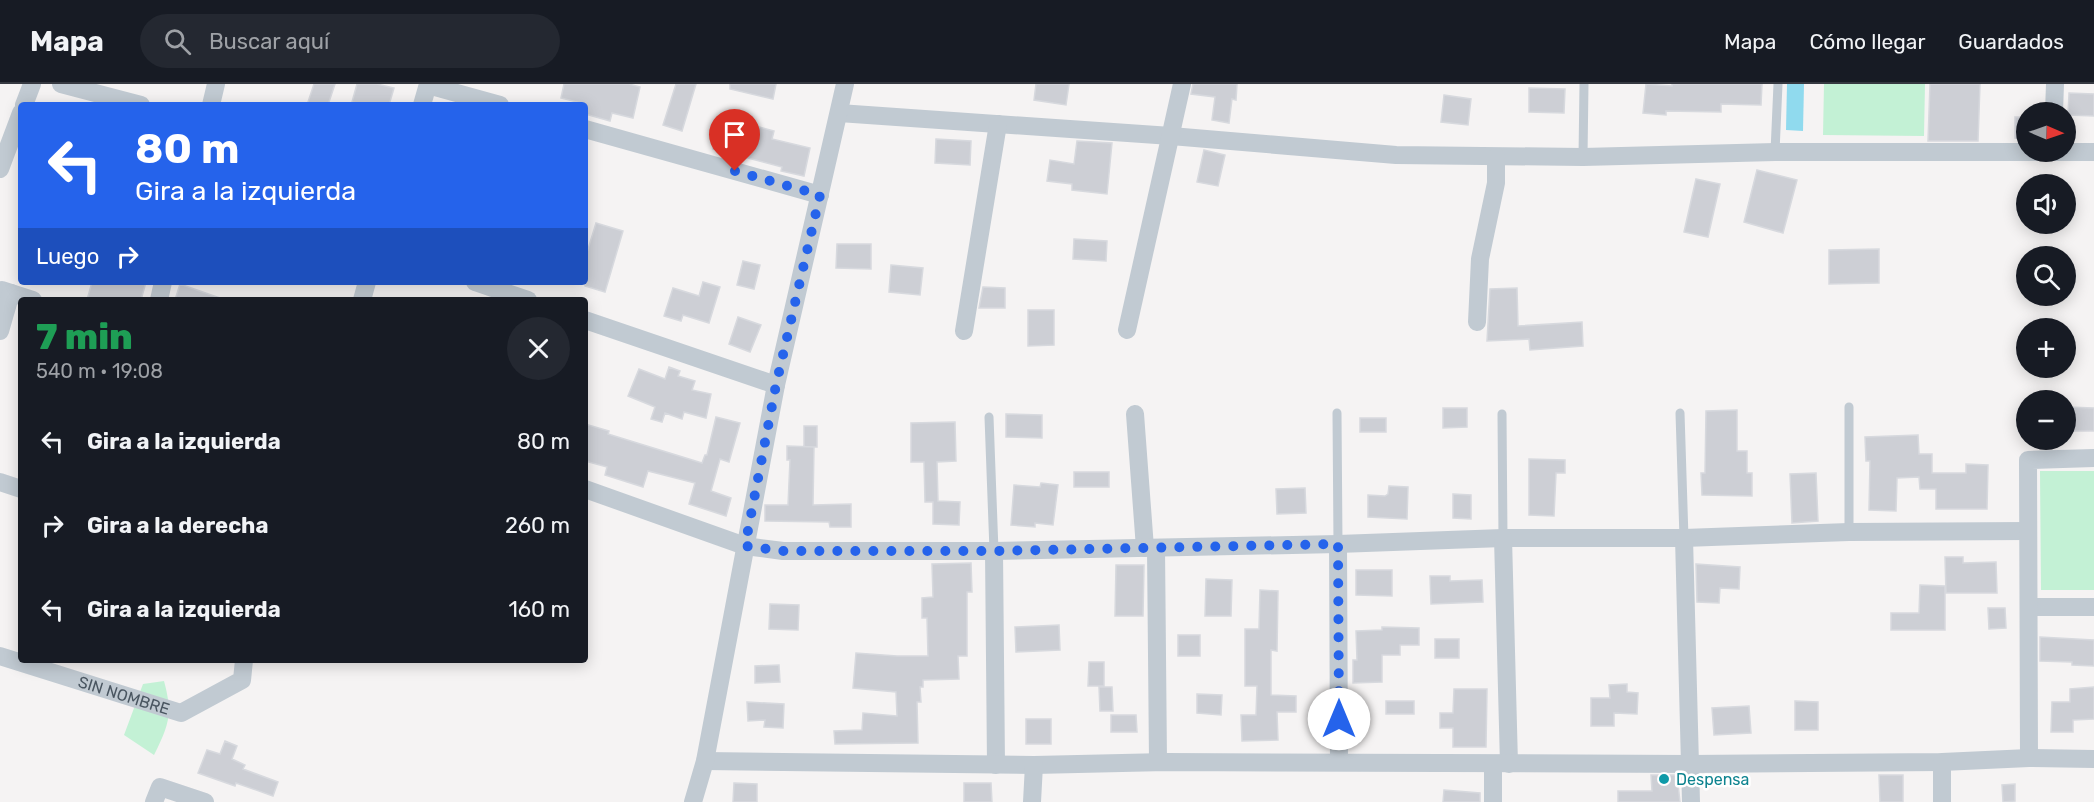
<!DOCTYPE html>
<html lang="es">
<head>
<meta charset="utf-8">
<style>
	:root { --surface:#171b24; --page:#242831; --text:#f1f3f6; --muted:#9ea1a6; --line:#363941 }
	body { margin:0; font-family:Rubik,sans-serif; background:var(--page); color:var(--text); height:100vh; display:flex; flex-direction:column; font-size:22px; white-space:nowrap }
	* { box-sizing:border-box; margin:0 }
	p { font-size:20px; color:var(--muted) }
	.icon { flex:none; width:33px; height:33px; fill:none; stroke:currentColor; stroke-width:2; stroke-linecap:round; stroke-linejoin:round }
	.map { position:relative; flex:1; overflow:hidden }
	.side { position:absolute; left:18px; top:213px; width:570px; height:366px; display:flex; flex-direction:column; background:var(--surface); border-radius:6px; box-shadow:0 3px 15px #0003 }
	.side>* { flex:none }
	.guide { position:absolute; left:18px; top:18px; width:570px; height:183px; border-radius:6px; box-shadow:0 3px 15px #0003; background:#2563eb; color:#fff; overflow:hidden }
	.needle { width:39px; rotate:92deg }
	.fabs { position:absolute; left:2016px; top:18px; display:grid; gap:12px }
	.fabs a { display:grid; place-items:center; width:60px; height:60px; border-radius:50%; background:var(--surface); box-shadow:0 3px 15px #0003; font-size:30px }
	.pin { position:absolute; display:grid; place-items:center; width:51px; height:51px; color:#fff; margin:-62px -26px; border-radius:50% 50% 50% 0; rotate:-45deg; box-shadow:0 0 6px #0007 }
	.pin .icon { rotate:45deg }
	.me { position:absolute; width:66px; margin:-33px; rotate:0deg; stroke-linejoin:round; filter:drop-shadow(0 0 4px #0008) }
	.turn { display:flex; align-items:center; gap:21px; height:126px; padding:0 18px; font-size:27px }
	.turn .icon { width:78px; height:78px; stroke-width:2.5 }
	.turn b { display:block; font-size:42px; line-height:51px }
	.then { display:flex; align-items:center; height:57px; padding:0 18px; background:#0003; gap:12px; font-size:22px }
	.round { display:grid; place-items:center; flex:none; width:63px; height:63px; border-radius:32px; background:var(--page) }
	.headline { display:flex; align-items:center; justify-content:space-between; height:102px; padding:0 18px }
	h1 { font-size:36px; font-weight:800; line-height:45px; color:#1e9e55 }
	ul { padding:0; list-style:none }
	li { display:flex; align-items:center; gap:18px; height:84px; padding:0 18px }
	li div { flex:1 }
	li b { display:block; font-size:22px }
	li em { font-style:normal }
	header { display:flex; align-items:center; gap:36px; box-sizing:border-box; height:84px; padding:0 30px; background:var(--surface); border-bottom:2px solid var(--line) }
	header strong { font-size:28px }
	nav { display:flex; gap:33px; margin-inline-start:auto; font-size:21px }
	.search { width:420px; height:54px; background:var(--page); display:flex; align-items:center; gap:15px; box-sizing:border-box; padding:0 21px; border-radius:33px; color:var(--muted); font-size:22px }
	.map>svg:first-child { display:block }
	.green { fill:#c3f1d5 }
	.water { fill:#90daee }
	.building { fill:#cdcfd5; stroke:#d7d9de; stroke-width:1.5 }
	.lines { fill:none; stroke-linecap:round; stroke-linejoin:round }
	.service { stroke:#c1cad2; stroke-width:9 }
	.minor { stroke:#c1cad2; stroke-width:18 }
	.route { stroke:#2563eb; stroke-width:10; stroke-dasharray:0 18 }
	.culture-dot { fill:#0f9aa8; stroke:#fff; stroke-width:2 }
	.labels { text-anchor:middle; dominant-baseline:central; stroke-width:5; stroke-linejoin:round; paint-order:stroke }
	.street-label { font-size:16px; fill:#4a5661; stroke:#fff }
	.culture-label { font-size:16px; fill:#0d838f; stroke:#fff; text-anchor:start }
</style>
</head>
<body>
<header>
<strong>Mapa</strong>
<div class="search"><svg class="icon" aria-label="search" viewBox="0 0 24 24"><circle cx="10" cy="10" r="6"/><path d="M15 15l6 6"/></svg>Buscar aquí</div>
<nav><a>Mapa</a><a>Cómo llegar</a><a>Guardados</a></nav>
</header>
<div class="map">
<svg width="2094" height="718" viewBox="0 0 2094 718">
	<rect width="100%" height="100%" fill="#f5f3f3"/>
	<path class="green" d="M1824,0H1925L1924,52L1823,51Z
		M2040,387H2094V506H2041Z
		M164,597C173,630 169,641 154,671L124,651L143,600Z"/>
	<path class="water" d="M1787,0H1804L1803,47L1786,46Z"/>
	<path class="building" d="M314,0H335L328,21H307Z
		M357,0H377L394,4L389,21H365L352,18Z
		M564,0H629L640,3L633,34L612,29L610,37L585,30V20L561,14Z
		M676,0H696L682,47L663,41Z
		M730,0H776L773,15L730,5Z
		M1036,0H1069L1066,21L1034,16Z
		M1193,0H1237L1236,16L1232,15L1229,39L1212,36L1215,13L1191,10Z
		M1646,0L1672,2V0H1762L1761,21L1721,20V28L1666,27V31L1643,29Z
		M1930,0H1980L1978,57H1928Z
		M1529,4L1565,5L1564,29L1529,28Z
		M2069,9L2094,10V32L2068,31Z
		M1444,11L1471,15L1468,41L1441,38Z
		M721,31L744,36V39L774,47L772,55L810,64L804,92L781,87L782,83L713,65Z
		M2015,33H2026V55L2015,54Z
		M936,55L971,57L970,81L935,79Z
		M1077,57L1112,59L1107,110L1072,106V100L1047,97L1050,76L1074,80Z
		M1204,66L1225,71L1218,102L1197,98Z
		M1757,86L1797,96L1783,149L1744,138Z
		M1696,95L1720,100L1708,153L1684,148Z
		M596,139L623,147L605,208L585,202V175Z
		M1074,155L1107,157L1106,177L1073,175Z
		M837,160H871V185L836,184Z
		M1879,165V199L1829,200V166Z
		M743,177L760,181L754,205L737,201Z
		M891,181L923,184L920,211L889,208Z
		M92,198H146L141,216H87Z
		M703,198L720,203L709,239L683,231L681,237L664,232L673,204L699,212Z
		M180,200L220,214V216H175Z
		M983,203L1005,204V224H979Z
		M1517,204L1518,242L1582,238L1583,262L1530,266L1529,255L1487,257L1490,205Z
		M1028,226H1054V261L1028,262Z
		M738,233L761,241L750,268L729,260Z
		M669,283L680,287L678,292L695,297L692,306L711,310L706,334L684,328L682,335L665,329L662,338L651,335L655,323L628,312L639,285L665,295Z
		M2066,323L2094,324V347H2066Z
		M1443,324H1467V343L1443,344Z
		M1737,326V367H1747V389H1752V412L1702,411L1701,389H1705L1706,327Z
		M1006,330L1042,331V354L1006,353Z
		M716,333L740,339L729,378L720,375L711,407L731,414L726,432L689,420L695,399L648,387L643,403L605,391L607,383L585,377V340L609,347L608,350L702,379L705,371H707Z
		M1360,334H1386V348H1360Z
		M955,338L956,377L937,378L938,417L960,418L959,441L933,440V418H925L924,378H911V339Z
		M804,342H817V363H804Z
		M1918,351L1919,370H1932V389H1966V380L1988,381L1987,425H1936V405H1920L1919,393L1897,394L1896,427L1869,426L1870,377H1866L1865,353Z
		M787,362L814,363L813,421L851,420V443H830L829,438L765,437V421H788L790,376H787Z
		M1529,375L1565,376V389H1556L1554,432L1529,431Z
		M1074,388H1109V403H1074Z
		M1816,389L1818,437L1792,439L1790,390Z
		M1041,399L1058,401L1053,441L1035,439V443L1011,441L1014,401L1040,403Z
		M1389,402L1408,403L1407,435L1368,433V411L1385,412L1388,410Z
		M1305,404L1306,429L1277,430L1276,405Z
		M1453,410L1471,411V435L1453,434Z
		M1945,473H1963V479L1996,478L1997,509H1946Z
		M971,479L972,508H967V572H958L959,595L923,596V603H920L921,618H917L918,659L835,660L834,647L862,646L863,629L897,632L896,608L853,604L856,569L897,572H928L927,534H922V514L933,513L932,480Z
		M1696,480L1740,483L1739,505L1720,504L1719,519L1697,518Z
		M1116,481H1144L1143,532H1115Z
		M1356,486H1392V512L1356,511Z
		M1430,492H1450V497L1482,496L1483,518L1431,520Z
		M1206,495L1232,496L1231,532H1205Z
		M1920,501L1945,502V546H1891V529H1919Z
		M1260,506L1278,507L1277,567L1271,566V611L1296,612V628H1277L1278,656L1242,657L1241,631H1256L1257,602H1245V545H1259Z
		M770,520L799,521L798,546L769,545Z
		M1988,524H2005L2006,544L1989,545Z
		M1059,541L1060,566L1016,568L1015,543Z
		M1382,543L1419,544V561H1400V571H1382V598L1353,599V576H1357L1356,547L1382,546Z
		M1178,551H1200V572H1178Z
		M2040,553L2094,556V582L2072,581V578L2040,577Z
		M1435,555H1459V574H1435Z
		M1089,578H1104V602H1088Z
		M779,581L780,598L755,599V582Z
		M1627,600V608L1638,609L1637,630L1614,629V642H1591V614H1610L1609,601Z
		M1099,603H1112L1113,627H1100Z
		M2094,603V635L2073,636V648H2051L2052,618H2070V605Z
		M1454,605H1487L1486,663H1453V644H1440V629H1453Z
		M1197,610L1222,611L1221,631L1197,629Z
		M1386,617H1414V630H1386Z
		M1795,617L1818,618V646H1795Z
		M747,618L784,620L783,644L764,643L765,636L748,637Z
		M1749,622L1751,649L1714,651L1712,624Z
		M1111,631H1136L1137,648H1111Z
		M1026,635H1051V660H1026Z
		M225,657L237,662L232,675L245,681L243,685L278,698L273,712L236,699L235,702L198,689L207,666L220,670Z
		M1651,691H1677L1680,718H1618V707H1652Z
		M1879,691H1903V718H1880Z
		M734,699L757,700V718H733Z
		M964,699H991L992,718H964Z
		M2015,700V717L2003,718L2002,701Z
		M1444,706L1480,709V718H1443Z"/>
	<g class="lines">
		<path class="service" d="M1775,68L1778,0
			M1583,73L1584,0
			M1849,323V448
			M1337,329L1338,460
			M1680,329L1684,454
			M1502,330L1503,454
			M989,333L994,467"/>
		<g class="minor">
			<path d="M61,0L141,21"/>
			<path d="M428,1L500,21"/>
			<path d="M24,21L32,0"/>
			<path d="M211,21L216,0"/>
			<path d="M422,21L428,0"/>
			<path d="M2054,28L2055,0"/>
			<path d="M839,29L1171,52L1396,71L1583,73L1775,68H2094"/>
			<path d="M585,45L820,111"/>
			<path d="M0,85L21,29"/>
			<path d="M475,198L528,216"/>
			<path d="M2,206L33,216"/>
			<path d="M159,216L163,198"/>
			<path d="M362,216L367,198"/>
			<path d="M585,236L776,301"/>
			<path d="M1477,238L1480,175L1496,99V73"/>
			<path d="M1127,246L1182,0"/>
			<path d="M0,247L11,209"/>
			<path d="M964,247L998,40"/>
			<path d="M1135,330L1145,464"/>
			<path d="M0,398L21,405"/>
			<path d="M585,405L745,462L783,467H994L1338,460L1503,454H1684L1849,448L2028,447"/>
			<path d="M1503,454L1509,680"/>
			<path d="M1684,454L1691,718"/>
			<path d="M1338,460L1339,678"/>
			<path d="M1156,464L1158,678"/>
			<path d="M994,467L996,681"/>
			<path d="M2029,523H2094"/>
			<path id="s1" d="M0,572L181,629L242,596L244,576"/>
			<path d="M2029,674L2028,376L2094,374"/>
			<path d="M705,677L1034,681L1166,678L1690,680L1942,678L2029,674L2094,675"/>
			<path d="M1493,680V718"/>
			<path d="M154,718L160,703L205,718"/>
			<path d="M693,718L705,677L776,301L845,0"/>
			<path d="M1032,718L1034,681"/>
			<path d="M1942,718V678"/>
		</g>
	</g>
	<g class="lines">
		<path class="route" d="M735,87L820,111L776,301L745,462L783,467H994L1338,460L1339,635"/>
	</g>
	<circle class="culture-dot" cx="1664" cy="695" r="6"/>
	<g class="labels">
		<g class="street-label">
			<text stroke="none"><textPath href="#s1" startOffset="130">SIN NOMBRE</textPath></text>
		</g>
		<g class="culture-label">
			<text x="1676" y="695">Despensa</text>
		</g>
	</g>
</svg>
<div class="fabs">
<a><svg class="needle" viewBox="-14 -14 28 28"><path d="M0-13l5 13h-10z" fill="#e53935"/><path d="M0 13l5-13h-10z" fill="#9ea1a6"/></svg></a>
<a><svg class="icon" aria-label="sound" viewBox="0 0 24 24"><path d="M4 9h4l5-4v14l-5-4H4zM17 9q2 3 0 6"/></svg></a>
<a><svg class="icon" aria-label="search" viewBox="0 0 24 24"><circle cx="10" cy="10" r="6"/><path d="M15 15l6 6"/></svg></a>
<a>+</a>
<a>−</a>
</div>
<div class="pin" style="left:735px;top:87px;background:#d93025"><svg class="icon" aria-label="arrive" viewBox="0 0 24 24"><path d="M6 21V4h12l-3 4 3 4H6"/></svg></div>
<svg class="me" style="left:1339px;top:635px" viewBox="-20 -20 40 40"><circle r="19" fill="#fff"/><path d="M0-13L10 11 0 6-10 11z" fill="#2563eb"/></svg>
<div class="guide">
<div class="turn"><svg class="icon" aria-label="left" viewBox="0 0 24 24"><path d="M17 20v-9H6M10 6l-5 5 5 5"/></svg><div><b>80 m</b>Gira a la izquierda</div></div>
<div class="then">Luego<svg class="icon" aria-label="right" viewBox="0 0 24 24"><path d="M7 20v-9h11M14 6l5 5-5 5"/></svg></div>
</div>
<section class="side">
<div class="headline"><div><h1>7 min</h1><p>540 m · 19:08</p></div><a class="round"><svg class="icon" aria-label="close" viewBox="0 0 24 24"><path d="M6 6l12 12M18 6L6 18"/></svg></a></div>
<ul>
<li><svg class="icon" aria-label="left" viewBox="0 0 24 24"><path d="M17 20v-9H6M10 6l-5 5 5 5"/></svg><div><b>Gira a la izquierda</b></div><em>80 m</em></li>
<li><svg class="icon" aria-label="right" viewBox="0 0 24 24"><path d="M7 20v-9h11M14 6l5 5-5 5"/></svg><div><b>Gira a la derecha</b></div><em>260 m</em></li>
<li><svg class="icon" aria-label="left" viewBox="0 0 24 24"><path d="M17 20v-9H6M10 6l-5 5 5 5"/></svg><div><b>Gira a la izquierda</b></div><em>160 m</em></li>
</ul>
</section>
</div>
</body>
</html>
